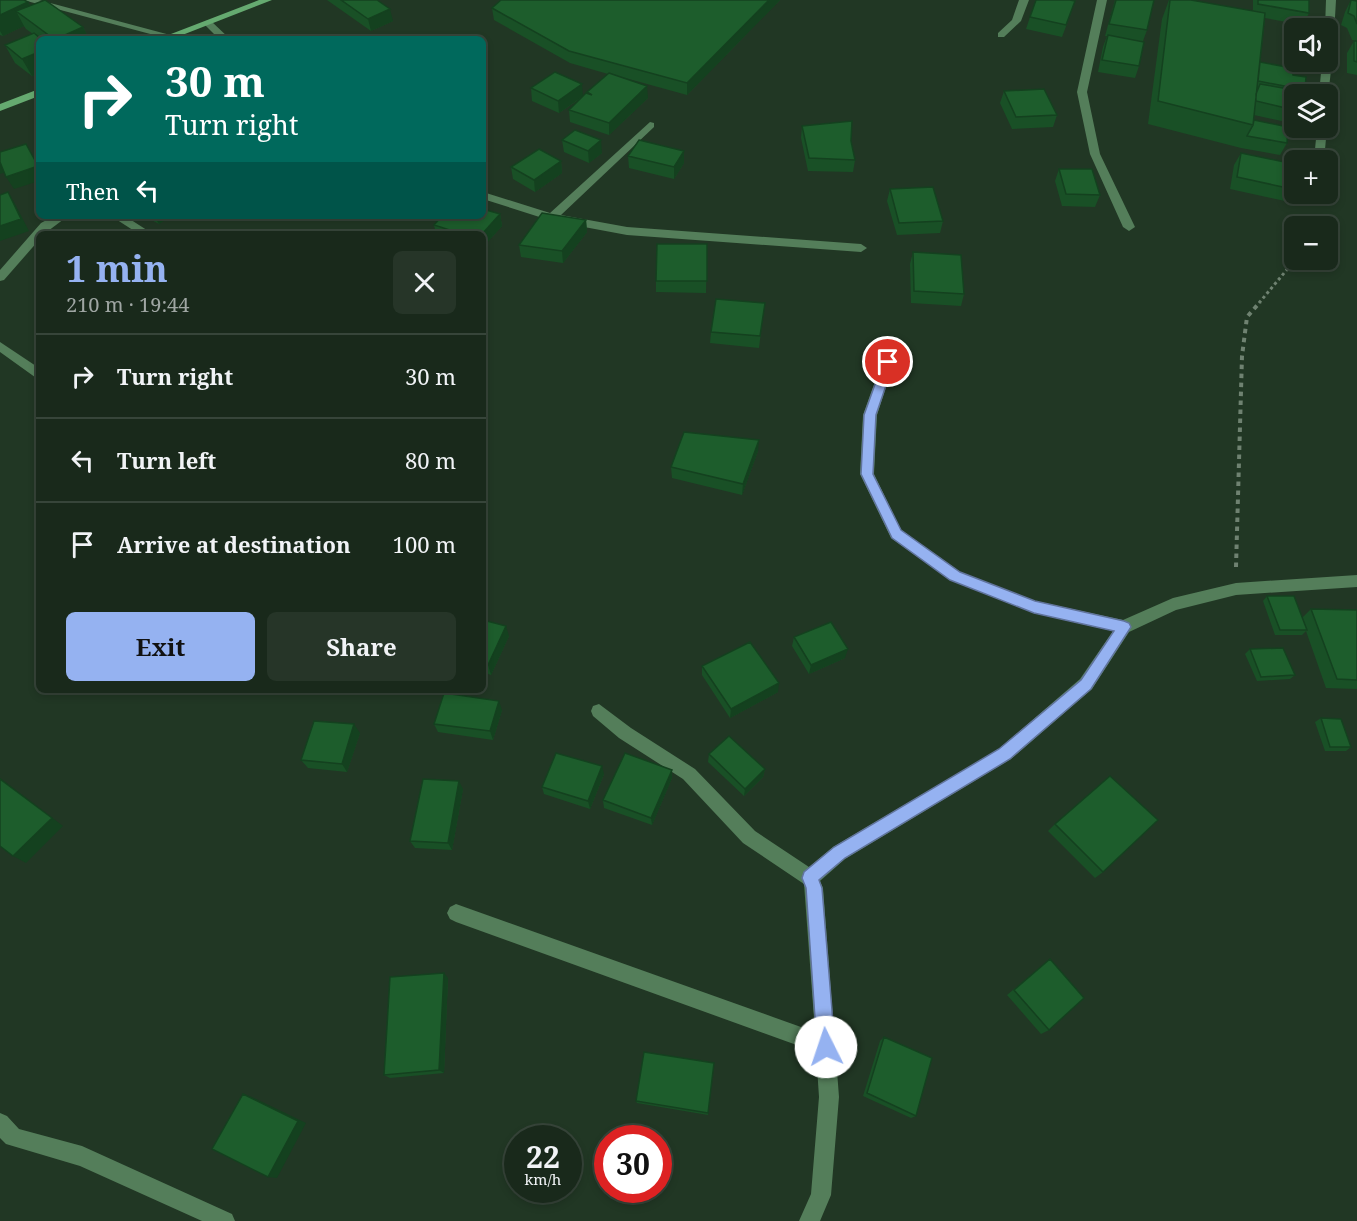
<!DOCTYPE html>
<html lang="en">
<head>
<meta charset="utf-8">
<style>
	:root { --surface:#19291b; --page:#263528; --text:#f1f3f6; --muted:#9fa6a3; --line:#37453a; --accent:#95b2f1 }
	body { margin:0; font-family:"Noto Serif",serif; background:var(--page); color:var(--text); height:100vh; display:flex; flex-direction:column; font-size:22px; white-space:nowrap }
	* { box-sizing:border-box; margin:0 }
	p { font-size:20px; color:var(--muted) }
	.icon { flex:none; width:33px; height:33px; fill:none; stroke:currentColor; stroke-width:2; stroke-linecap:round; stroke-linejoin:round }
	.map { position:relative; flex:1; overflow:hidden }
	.sheet { position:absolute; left:36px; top:231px; width:450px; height:462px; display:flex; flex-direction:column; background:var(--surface); border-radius:9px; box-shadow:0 3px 9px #0003,0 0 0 2px var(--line) }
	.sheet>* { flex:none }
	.guide { position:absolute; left:36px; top:36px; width:450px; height:183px; border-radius:9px; box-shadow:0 3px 9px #0003,0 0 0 2px var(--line); background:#00695c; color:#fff; overflow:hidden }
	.buttons { position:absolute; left:1284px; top:18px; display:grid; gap:12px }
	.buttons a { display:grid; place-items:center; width:54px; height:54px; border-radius:9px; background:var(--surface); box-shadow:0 3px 9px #0003,0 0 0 2px var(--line); font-size:30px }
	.speed { position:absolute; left:504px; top:1125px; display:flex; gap:12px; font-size:30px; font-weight:700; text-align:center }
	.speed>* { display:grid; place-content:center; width:78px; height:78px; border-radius:50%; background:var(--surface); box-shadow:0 3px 9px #0003,0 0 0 2px var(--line); line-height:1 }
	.speed small { font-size:15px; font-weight:400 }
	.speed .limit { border:9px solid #d22; background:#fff; color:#111 }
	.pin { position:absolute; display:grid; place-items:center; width:51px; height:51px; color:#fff; margin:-26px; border:3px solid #fff; border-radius:50%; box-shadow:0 2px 6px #0007 }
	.me { position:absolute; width:66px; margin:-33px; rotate:356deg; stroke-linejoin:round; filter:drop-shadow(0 0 4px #0008) }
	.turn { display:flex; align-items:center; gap:21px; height:126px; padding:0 30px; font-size:27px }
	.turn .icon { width:78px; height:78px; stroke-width:2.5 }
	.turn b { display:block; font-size:42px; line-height:51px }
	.then { display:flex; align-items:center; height:57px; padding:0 30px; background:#0003; gap:12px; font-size:22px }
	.round { display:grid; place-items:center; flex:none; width:63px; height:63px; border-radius:9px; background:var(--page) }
	.summary { display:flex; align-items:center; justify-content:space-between; height:102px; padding:0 30px }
	h1 { font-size:36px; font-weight:700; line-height:45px; color:var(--accent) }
	.button { display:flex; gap:12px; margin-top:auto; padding:12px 30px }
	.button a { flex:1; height:69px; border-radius:9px; background:var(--accent); color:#111; font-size:24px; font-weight:700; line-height:69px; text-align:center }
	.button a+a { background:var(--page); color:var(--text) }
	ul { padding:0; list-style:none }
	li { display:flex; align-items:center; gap:18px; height:84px; padding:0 30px; border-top:2px solid var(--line) }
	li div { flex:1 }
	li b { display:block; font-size:22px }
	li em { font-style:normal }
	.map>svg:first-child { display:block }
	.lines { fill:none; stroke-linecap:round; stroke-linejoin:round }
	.path-far1 { stroke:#6f8271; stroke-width:3; stroke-dasharray:3 3; stroke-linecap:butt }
	.path { stroke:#6f8271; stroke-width:4; stroke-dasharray:4.5 4.5; stroke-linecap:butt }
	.service { fill:#547e5a; fill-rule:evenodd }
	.minor { fill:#547e5a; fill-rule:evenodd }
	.secondary { fill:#65aa70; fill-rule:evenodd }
	.wall { fill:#195026 }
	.shaded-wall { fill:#14411f }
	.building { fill:#1d5d2c; stroke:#14411f; stroke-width:1.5 }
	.route { fill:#95b2f1; stroke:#61749d; stroke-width:1.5 }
</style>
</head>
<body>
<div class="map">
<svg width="1357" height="1221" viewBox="0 0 1357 1221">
	<rect width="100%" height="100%" fill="#213724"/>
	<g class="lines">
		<path class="path-far1" d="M1259,303L1295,260"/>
		<path class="path" d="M1236,567L1242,356L1247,317L1260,302"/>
		<path class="service" d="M23,0H39L174,36L169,39Z
			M1019,0H1029L1021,21L1004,37H998V33L1012,20Z"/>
		<path class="minor" d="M1097,0H1107L1087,92L1100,154L1135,227L1129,231L1123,227L1090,154L1077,92Z
			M1326,0H1336L1333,52L1328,55V28H1325Z
			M208,20L211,21L230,39H219L203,23Z
			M1328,59L1332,62L1328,96L1319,94L1322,62H1328Z
			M650,122L654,123V127L561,215L627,227L861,244L867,248L861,252L627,235L552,221L483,199V192L550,213Z
			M1317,128H1327L1324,160H1314Z
			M1311,194H1322L1320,206H1312Z
			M54,216H68L44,234H39V240L4,280L0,281V270L41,223Z
			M111,216H125L153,234H139Z
			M0,342L39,368V380L0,352Z
			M888,357L894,362L877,415L874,474L901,530L960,572L1035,601L1123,620L1173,598L1236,583L1357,575V587L1236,595L1176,610L1129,632L1092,689L1011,759L845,859L820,881L823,888L839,1097L831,1195L820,1221H799L811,1194L819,1097L816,1052L456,922L450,919L447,913L450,907L456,904L815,1032L804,884L743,843L683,779L619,738L593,716L591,711L593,706L599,704L631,728L695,769L755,831L809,867L833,847L999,749L1080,679L1113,631L1034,613L950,580L891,538L860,474L863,415L882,362Z
			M0,1113L7,1116L19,1129L82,1146L232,1214L235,1221H202L80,1166L6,1144L0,1138Z"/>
		<path class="secondary" d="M259,0H272L172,39H158Z
			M39,89V96L0,111V104Z"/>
	</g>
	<path class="wall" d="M0,0L28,2L30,6L83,27L89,39H39V73L32,76L15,63L5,45L33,34L26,29L24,26L3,36L0,35Z
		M327,0H377L393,21L371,31Z
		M780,0L687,95L618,76L648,98L609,135L570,122L569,110L581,98L559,113L532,101L531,88L583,96L587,94V92L608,74L570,63L494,20L492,8Z
		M1115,0H1154L1147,30L1143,41L1139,66L1135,78L1098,72L1103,47L1107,36H1105Z
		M1169,0H1191L1253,11V0H1309V13L1303,25L1265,18L1260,62L1293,75L1305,90L1303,94H1294V117L1291,123L1254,115V120L1287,143L1280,155L1241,148L1148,124L1162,19Z
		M1351,0L1355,1V0H1357V41L1352,40L1347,28L1341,25L1345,12Z
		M1071,13L1062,37L1026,29L1030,17Z
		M1354,41H1357V75L1347,73V53Z
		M1004,91L1057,115L1053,127L1012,129L1000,103Z
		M802,126L851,141L855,160L853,172L808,171L801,138Z
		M562,140L602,153L589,163L564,152Z
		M684,151V163L674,179L629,168L628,156Z
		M1241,153L1292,189L1285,201L1230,189L1234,165Z
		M561,161L562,173L535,192L513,179L511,167Z
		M1059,169L1100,195L1095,207L1062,206L1055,181Z
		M890,189L943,221L940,233L897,235L887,201Z
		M500,214L502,226L483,247V234H436L434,225Z
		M144,216H171L159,224Z
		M586,220L587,232L563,263L521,257L519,245Z
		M707,244L706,293L656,292V281Z
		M913,252L964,294L961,306L911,303L910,264Z
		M763,315L759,348L710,343L711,332Z
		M758,451L742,495L672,478L671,467Z
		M1267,596L1302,618L1311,609L1357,610V689L1326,688L1306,631L1302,635H1275L1263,601Z
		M483,620L509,636L491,675L483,672Z
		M794,637L845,658L809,674L792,646Z
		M1250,649L1295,675L1290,679L1257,681L1245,654Z
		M702,666L778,692L730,718L702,675Z
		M502,710L493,740L438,732L434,724Z
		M1321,718L1351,747L1346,751H1325L1315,722Z
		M360,733L347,772L308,768L301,760Z
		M709,754L765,769L763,777L744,796L708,762Z
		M672,770V778L652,825L604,808L603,800Z
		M604,774L590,809L544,794L542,787Z
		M463,789L452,850L415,848L410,841Z
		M1055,824L1103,872L1095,878L1048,831Z
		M1050,959L1049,1030L1041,1034L1007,995Z
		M448,978L444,1073L390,1078L384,1075Z
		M884,1037L916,1116L911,1118L863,1096L880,1041Z
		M636,1101L708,1113V1115L637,1103Z"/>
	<path class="shaded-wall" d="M769,0H780L687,95V83Z
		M28,2L37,19L16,11L24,26L3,36L0,31V15Z
		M390,9L393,21L371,31L368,19Z
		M83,27L89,39H56Z
		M39,52V73L32,76L22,59Z
		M582,84L583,96L559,113L558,101Z
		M647,86L648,98L609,135V123Z
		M601,140L602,153L589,163L588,151Z
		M26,144L39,166V181L14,189L6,177Z
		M684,151V163L674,179V167Z
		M0,160L6,172L0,174Z
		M561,161L562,173L535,192L534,180Z
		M8,192L15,204L29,231L0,241V226Z
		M500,214L502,226L483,247V234H482Z
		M154,216H171L159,224Z
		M586,220L587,232L563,263L562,251Z
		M759,440L758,451L742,495L743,484Z
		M506,626L509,636L491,675L488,665Z
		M848,649L845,658L809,674L811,665Z
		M779,683L778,692L730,718L731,709Z
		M499,701L502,710L493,740L490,731Z
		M354,724L360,733L347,772L342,764Z
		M602,766L604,774L590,809L588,801Z
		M765,769L763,777L744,796L745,789Z
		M672,770V778L652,825L651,818Z
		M0,778L63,826L26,863L13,856Z
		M459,781L463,789L452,850L448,843Z
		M444,973L448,978L444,1073L439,1070Z
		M243,1094L252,1097L306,1123L277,1178L268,1177Z"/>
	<path class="building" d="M0,0H24L28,2L0,15Z
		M45,0L83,27L56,39H54L16,11Z
		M341,0H377L390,9L368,19Z
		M501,0H769L687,83L569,51L492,8Z
		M1036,0H1070L1075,1L1066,25L1030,17Z
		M1116,0H1154L1147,30L1109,24Z
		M1170,0H1191L1265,13L1253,125L1158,101Z
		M1258,0H1309V13L1258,4Z
		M1351,0L1357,1V24L1354,16L1348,13Z
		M34,33L41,39H39V52L22,59L5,45Z
		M1108,35L1144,42L1139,66L1102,60Z
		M1354,41H1357V62L1354,61Z
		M1260,62L1292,68L1293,75L1306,77L1305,90L1258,81Z
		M555,72L582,84L558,101L531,88Z
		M609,73L647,86L609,123L569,110L586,93L592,95L587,92Z
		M1260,84L1300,91V94H1294V110L1256,101V94Z
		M1044,89L1057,115L1016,117L1004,91Z
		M1254,120L1288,127L1287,143L1247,136L1253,125Z
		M852,121L851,141L855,160L809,158L802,126Z
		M575,130L601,140L588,151L562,140Z
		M639,140L684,151L674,167L628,156Z
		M26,144L38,166L6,177L0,162V152Z
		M539,149L561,161L534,180L511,167Z
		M1241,153L1294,164L1292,189L1237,177Z
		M1059,169H1092L1100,195L1066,194Z
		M933,187L943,221L899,223L890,189Z
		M8,192L21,219L0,226V195Z
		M483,209L500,214L482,234H462L434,225L442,216H483Z
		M542,213L586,220L562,251L519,245Z
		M657,244H707V281H656Z
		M913,252L961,255L964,294L914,291Z
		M716,299L765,303L760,336L711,332Z
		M684,432L759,440L743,484L671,467Z
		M1267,596H1294L1307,630H1280Z
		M1311,609L1357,610V680L1337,679Z
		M483,620L506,626L488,665L483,664Z
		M831,622L848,649L811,665L794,637Z
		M750,642L779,683L731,709L702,666Z
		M1283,648L1295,675L1261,677L1250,649Z
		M444,693L499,701L490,731L434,724Z
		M1321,718L1341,719L1351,747H1330Z
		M314,721L354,724L342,764L301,760Z
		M729,736L765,769L745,789L709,754Z
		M556,753L602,766L588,801L542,787Z
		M625,753L672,770L651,818L603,800Z
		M1110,776L1158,820L1103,872L1055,824Z
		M0,779L52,818L13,856L0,846Z
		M423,779L459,781L448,843L410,841Z
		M1050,959L1084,998L1049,1030L1014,990Z
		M444,973L439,1070L384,1075L390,977Z
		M884,1037L932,1058L916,1116L867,1093Z
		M644,1052L714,1063L708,1113L636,1101Z
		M243,1094L298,1121L268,1177L212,1149Z"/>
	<path class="route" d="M888,358L894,362L876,415L873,474L901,530L960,572L1035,601L1124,621L1129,623L1131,627L1091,689L1010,759L845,858L819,880L822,888L835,1047L832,1053L826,1055L820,1053L817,1047L806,888L802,878L804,872L834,847L999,749L1081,680L1114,631L1034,613L950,580L892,538L861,474L864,415L883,362Z"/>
</svg>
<div class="buttons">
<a><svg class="icon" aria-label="sound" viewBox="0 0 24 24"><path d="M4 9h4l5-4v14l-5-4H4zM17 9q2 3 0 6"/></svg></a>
<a><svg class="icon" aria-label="layers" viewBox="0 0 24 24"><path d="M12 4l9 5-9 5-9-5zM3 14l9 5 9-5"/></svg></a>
<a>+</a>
<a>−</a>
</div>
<div class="speed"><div>22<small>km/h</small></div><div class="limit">30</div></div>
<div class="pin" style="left:888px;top:362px;background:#d93025"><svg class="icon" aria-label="arrive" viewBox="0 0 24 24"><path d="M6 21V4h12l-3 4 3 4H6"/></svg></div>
<svg class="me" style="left:826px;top:1047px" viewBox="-20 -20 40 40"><circle r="19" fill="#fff"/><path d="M0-13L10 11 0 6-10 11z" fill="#95b2f1"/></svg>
<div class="guide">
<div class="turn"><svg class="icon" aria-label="right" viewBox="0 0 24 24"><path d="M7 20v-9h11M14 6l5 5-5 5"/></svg><div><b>30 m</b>Turn right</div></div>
<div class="then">Then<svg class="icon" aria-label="left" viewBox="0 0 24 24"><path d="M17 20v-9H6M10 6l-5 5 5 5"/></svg></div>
</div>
<section class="sheet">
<div class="summary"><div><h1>1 min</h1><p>210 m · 19:44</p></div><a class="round"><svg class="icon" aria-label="close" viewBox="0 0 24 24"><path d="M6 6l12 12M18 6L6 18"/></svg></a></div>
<ul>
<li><svg class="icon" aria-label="right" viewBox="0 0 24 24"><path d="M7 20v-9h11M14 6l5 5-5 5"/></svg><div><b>Turn right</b></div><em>30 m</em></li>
<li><svg class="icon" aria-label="left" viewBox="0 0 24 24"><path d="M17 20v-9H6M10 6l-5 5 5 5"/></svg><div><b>Turn left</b></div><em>80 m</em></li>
<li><svg class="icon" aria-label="arrive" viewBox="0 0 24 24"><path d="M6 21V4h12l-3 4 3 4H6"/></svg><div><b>Arrive at destination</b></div><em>100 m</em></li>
</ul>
<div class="button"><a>Exit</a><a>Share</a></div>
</section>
</div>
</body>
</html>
